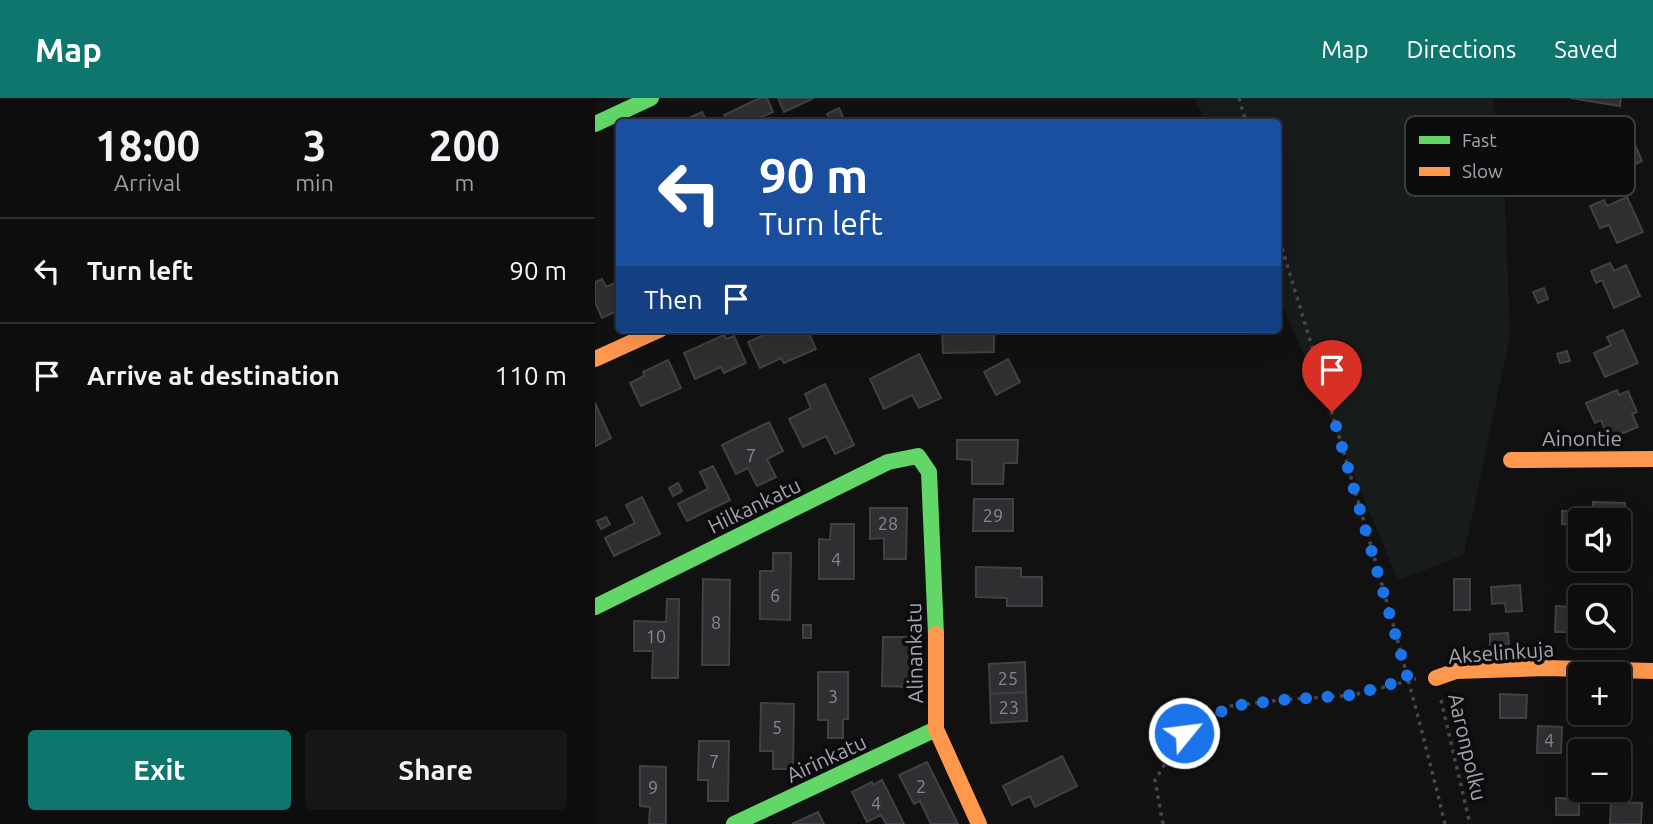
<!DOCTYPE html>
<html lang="en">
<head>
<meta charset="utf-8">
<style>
	:root { --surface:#0d0d0e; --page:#161617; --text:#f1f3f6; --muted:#9a9c9e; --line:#2d2d2e; --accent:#0f766e }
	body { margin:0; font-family:Ubuntu,sans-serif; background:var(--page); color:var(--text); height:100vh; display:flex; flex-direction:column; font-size:26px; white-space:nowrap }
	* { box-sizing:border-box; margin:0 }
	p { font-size:23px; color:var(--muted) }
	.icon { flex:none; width:38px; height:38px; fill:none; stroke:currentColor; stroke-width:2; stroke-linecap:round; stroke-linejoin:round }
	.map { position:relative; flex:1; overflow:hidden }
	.panel { display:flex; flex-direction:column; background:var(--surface); width:595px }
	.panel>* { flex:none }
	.top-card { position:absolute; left:21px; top:21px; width:665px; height:214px; border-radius:7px; box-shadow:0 7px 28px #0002,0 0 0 2px var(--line); background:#1a4fa0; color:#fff; overflow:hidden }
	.fabs { position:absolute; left:973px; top:410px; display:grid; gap:14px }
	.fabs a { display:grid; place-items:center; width:63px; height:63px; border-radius:7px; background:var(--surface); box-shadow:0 7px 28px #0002,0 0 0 2px var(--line); font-size:35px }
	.pin { position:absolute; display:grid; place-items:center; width:60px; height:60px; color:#fff; margin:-72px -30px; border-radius:50% 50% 50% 0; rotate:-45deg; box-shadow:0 0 7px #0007 }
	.pin .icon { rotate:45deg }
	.me { position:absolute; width:77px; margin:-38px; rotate:61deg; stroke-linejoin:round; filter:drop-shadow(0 0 5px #0008) }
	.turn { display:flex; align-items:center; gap:24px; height:147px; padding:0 28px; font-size:32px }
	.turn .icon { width:91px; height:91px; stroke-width:2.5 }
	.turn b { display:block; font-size:49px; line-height:60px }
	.then { display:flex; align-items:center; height:66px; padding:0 28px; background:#0003; gap:14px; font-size:26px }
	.eta { display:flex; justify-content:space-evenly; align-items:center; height:119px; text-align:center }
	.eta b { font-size:42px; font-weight:700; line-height:49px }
	.button { display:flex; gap:14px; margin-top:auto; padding:14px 28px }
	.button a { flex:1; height:80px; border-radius:7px; background:var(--accent); color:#fff; font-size:28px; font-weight:700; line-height:80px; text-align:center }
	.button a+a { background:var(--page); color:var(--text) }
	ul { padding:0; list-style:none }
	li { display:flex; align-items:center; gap:21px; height:105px; padding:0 28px; border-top:2px solid var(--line) }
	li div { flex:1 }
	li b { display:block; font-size:26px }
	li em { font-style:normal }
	header { display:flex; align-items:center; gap:42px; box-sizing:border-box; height:98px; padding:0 35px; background:var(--accent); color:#fff }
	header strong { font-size:33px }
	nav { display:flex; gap:38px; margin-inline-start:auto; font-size:24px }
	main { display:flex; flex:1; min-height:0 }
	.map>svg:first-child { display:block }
	.green { fill:#171b19 }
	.building { fill:#2f2f32; stroke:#414145; stroke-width:2 }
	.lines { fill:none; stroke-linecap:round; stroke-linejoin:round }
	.path { stroke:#48484c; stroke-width:3.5; stroke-dasharray:3.5 5; stroke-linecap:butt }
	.fast { stroke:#63d668; stroke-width:16 }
	.slow { stroke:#ff974d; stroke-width:16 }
	.route { stroke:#1a73e8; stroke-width:12; stroke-dasharray:0 21.6 }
	.labels { text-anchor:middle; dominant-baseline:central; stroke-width:7; stroke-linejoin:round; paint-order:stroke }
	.number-label { font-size:18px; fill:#878792 }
	.street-label { font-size:21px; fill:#a4a4b2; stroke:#0c0c0d }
	.key { fill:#0c0c0d; stroke:#3a3a3f; stroke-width:2 }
	.key-label { font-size:19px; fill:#a4a4b2 }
</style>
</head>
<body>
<header>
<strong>Map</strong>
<nav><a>Map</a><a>Directions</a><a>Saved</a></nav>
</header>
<main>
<section class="panel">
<div class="eta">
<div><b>18:00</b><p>Arrival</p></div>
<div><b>3</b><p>min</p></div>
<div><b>200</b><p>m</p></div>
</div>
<ul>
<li><svg class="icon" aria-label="left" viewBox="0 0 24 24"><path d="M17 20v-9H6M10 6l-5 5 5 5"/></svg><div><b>Turn left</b></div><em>90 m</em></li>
<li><svg class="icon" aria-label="arrive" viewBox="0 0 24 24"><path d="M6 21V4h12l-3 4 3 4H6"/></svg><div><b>Arrive at destination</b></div><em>110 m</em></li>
</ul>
<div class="button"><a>Exit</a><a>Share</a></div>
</section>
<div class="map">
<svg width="1058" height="726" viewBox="0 0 1058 726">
	<rect width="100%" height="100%" fill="#111112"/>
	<path class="green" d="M600,0H898L910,100L915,238L869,457L803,482L683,196L682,24H610Z"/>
	<path class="building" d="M165,0H172L178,14L155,24H132L129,17Z
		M183,0H219L189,14Z
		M975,0H1026L1025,8Z
		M244,10L250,23L236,24L232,16Z
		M107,14L112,24H85Z
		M1030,24L1047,63L1015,78L1008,62L999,66L988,42Z
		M1032,99L1048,134L1022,145L1014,127L1005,130L995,108L1009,102L1012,108Z
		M1015,165L1019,173L1031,167L1045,198L1019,210L1007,182L1001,185L996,173Z
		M7,181L11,189L24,183V212L7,220L0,204V184Z
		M949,190L953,201L943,205L938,194Z
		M182,231H212L221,251L189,265L186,260L165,270L153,244Z
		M347,231H399V254L348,255Z
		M1028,232L1043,265L1010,279L999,255L1016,247L1012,239Z
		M129,237L131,241L139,238L151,265L129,275L126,269L100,281L89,255Z
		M972,253L975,263L965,265L962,256Z
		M324,256L346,300L324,310L317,297L289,311L275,281Z
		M413,261L425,284L401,297L389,274Z
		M73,262L86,290L46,308L35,285L49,278L48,274Z
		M230,286L259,347L240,356L231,338L208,349L194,321L216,310L210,296Z
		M1022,292L1024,297L1033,293L1042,314L1037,316L1043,329L1014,341L1006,322L1000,325L991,305Z
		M0,305L16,340L1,348L0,345Z
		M174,324L188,353L172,361L181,379L162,388L153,370L141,376L127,347Z
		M362,342H423L422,365H409L408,386H377V362L362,361Z
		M118,368L135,402L92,423L83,406L113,391L105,374Z
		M83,385L87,393L78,398L74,390Z
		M47,399L65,436L19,458L10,440L40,425L31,407Z
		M379,401H418V433H378Z
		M998,404L1030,405L1028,457H1024V422H998Z
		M275,410H312L311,461H289V440L275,441Z
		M967,413L981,414V421H987L985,422V427L967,426Z
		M11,419L15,426L6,431L2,423Z
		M236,426H259V481H224V441L235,442Z
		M178,455H196L195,522L165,521V473H178Z
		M999,460H1018L1017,468H999Z
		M381,469L426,470V479H447V508H412V500L381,499Z
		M108,481L135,482L134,567H107Z
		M859,481H875V512H859Z
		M925,487L927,513L911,514L910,505L897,506L896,489Z
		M72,501H84L83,580H57L58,553H39V523L71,524Z
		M961,508L976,509L975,534H960Z
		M982,515L985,516V537H1014V543L982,542Z
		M208,527H216V540H208Z
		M913,535L914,546L895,547V536Z
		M288,539H317V589L287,588Z
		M430,564L431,594L395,596L394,566Z
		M223,574H253V621H248V640H233V622H223Z
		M431,594L432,623L396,625L395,596Z
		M905,596L932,597L931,620H905Z
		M166,605L199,606L198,671H178V653H165Z
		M943,628L967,629L966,655H942Z
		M104,643H134L133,703H113V682H103Z
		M467,658L482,688L440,709L435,698L417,707L408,688Z
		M332,664L363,726H336L325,703L319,706L304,677Z
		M45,668L71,669V726H54L55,709L45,708Z
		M287,682L309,726H291L286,717L272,724L257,694L277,684L278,687Z
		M961,700L984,701V717H961Z
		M1016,704L1047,705L1046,726H1015Z
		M223,714L229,726H197Z"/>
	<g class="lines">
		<path class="path" d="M644,0L651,24
			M682,134C742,330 802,527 850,726
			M846,602L875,726
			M568,726L560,682L589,635L636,608L686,602L758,597L821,581"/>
		<path class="fast" d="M0,26L56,0
			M0,509L293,364L323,358L334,374L341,536
			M139,726L341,631"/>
		<path class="slow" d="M0,261L66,231
			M916,362L1058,361
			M341,536V631L384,726
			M841,580L861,573L952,570L1058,573"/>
	</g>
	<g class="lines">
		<path class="route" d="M589,635L636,608L686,602L758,597L813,581L737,314"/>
	</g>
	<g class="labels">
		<g class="number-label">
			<text x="156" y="357">7</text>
			<text x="398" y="417">29</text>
			<text x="293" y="425">28</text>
			<text x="241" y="461">4</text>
			<text x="180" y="497">6</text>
			<text x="121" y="524">8</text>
			<text x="61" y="538">10</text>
			<text x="413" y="580">25</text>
			<text x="238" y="598">3</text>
			<text x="414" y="609">23</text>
			<text x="182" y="629">5</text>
			<text x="954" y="642">4</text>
			<text x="119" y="663">7</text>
			<text x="326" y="688">2</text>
			<text x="58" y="689">9</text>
			<text x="281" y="705">4</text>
		</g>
		<g class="street-label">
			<text x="987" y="340">Ainontie</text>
			<text transform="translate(159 407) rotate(-26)">Hilkankatu</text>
			<text transform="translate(906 554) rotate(-4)">Akselinkuja</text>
			<text transform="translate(319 555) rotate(-91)">Alinankatu</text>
			<text transform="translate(873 649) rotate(77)">Aaronpolku</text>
			<text transform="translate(231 660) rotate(-25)">Airinkatu</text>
		</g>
	</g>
	<rect x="810" y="18" width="230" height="80" rx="10" class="key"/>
	<rect x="824" y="38" width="31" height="8" fill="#63d668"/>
	<rect x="824" y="69" width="31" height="9" fill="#ff974d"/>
	<g class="key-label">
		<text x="867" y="49">Fast</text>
		<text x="867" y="80">Slow</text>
	</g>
</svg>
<div class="fabs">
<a><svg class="icon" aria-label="sound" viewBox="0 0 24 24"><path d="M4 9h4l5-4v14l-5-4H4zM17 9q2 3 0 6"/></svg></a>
<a><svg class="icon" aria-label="search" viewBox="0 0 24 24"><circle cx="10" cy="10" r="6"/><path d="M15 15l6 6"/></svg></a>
<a>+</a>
<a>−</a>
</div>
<div class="pin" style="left:737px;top:314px;background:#d93025"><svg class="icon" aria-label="arrive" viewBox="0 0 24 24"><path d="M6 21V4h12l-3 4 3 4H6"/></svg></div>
<svg class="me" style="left:589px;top:635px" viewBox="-20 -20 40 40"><circle r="17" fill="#1a73e8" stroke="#fff" stroke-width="3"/><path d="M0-11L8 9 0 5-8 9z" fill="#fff"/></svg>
<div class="top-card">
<div class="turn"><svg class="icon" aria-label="left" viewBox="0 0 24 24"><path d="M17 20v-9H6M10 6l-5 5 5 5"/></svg><div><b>90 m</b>Turn left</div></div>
<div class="then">Then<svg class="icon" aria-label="arrive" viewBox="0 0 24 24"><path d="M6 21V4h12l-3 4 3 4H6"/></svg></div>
</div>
</div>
</main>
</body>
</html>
